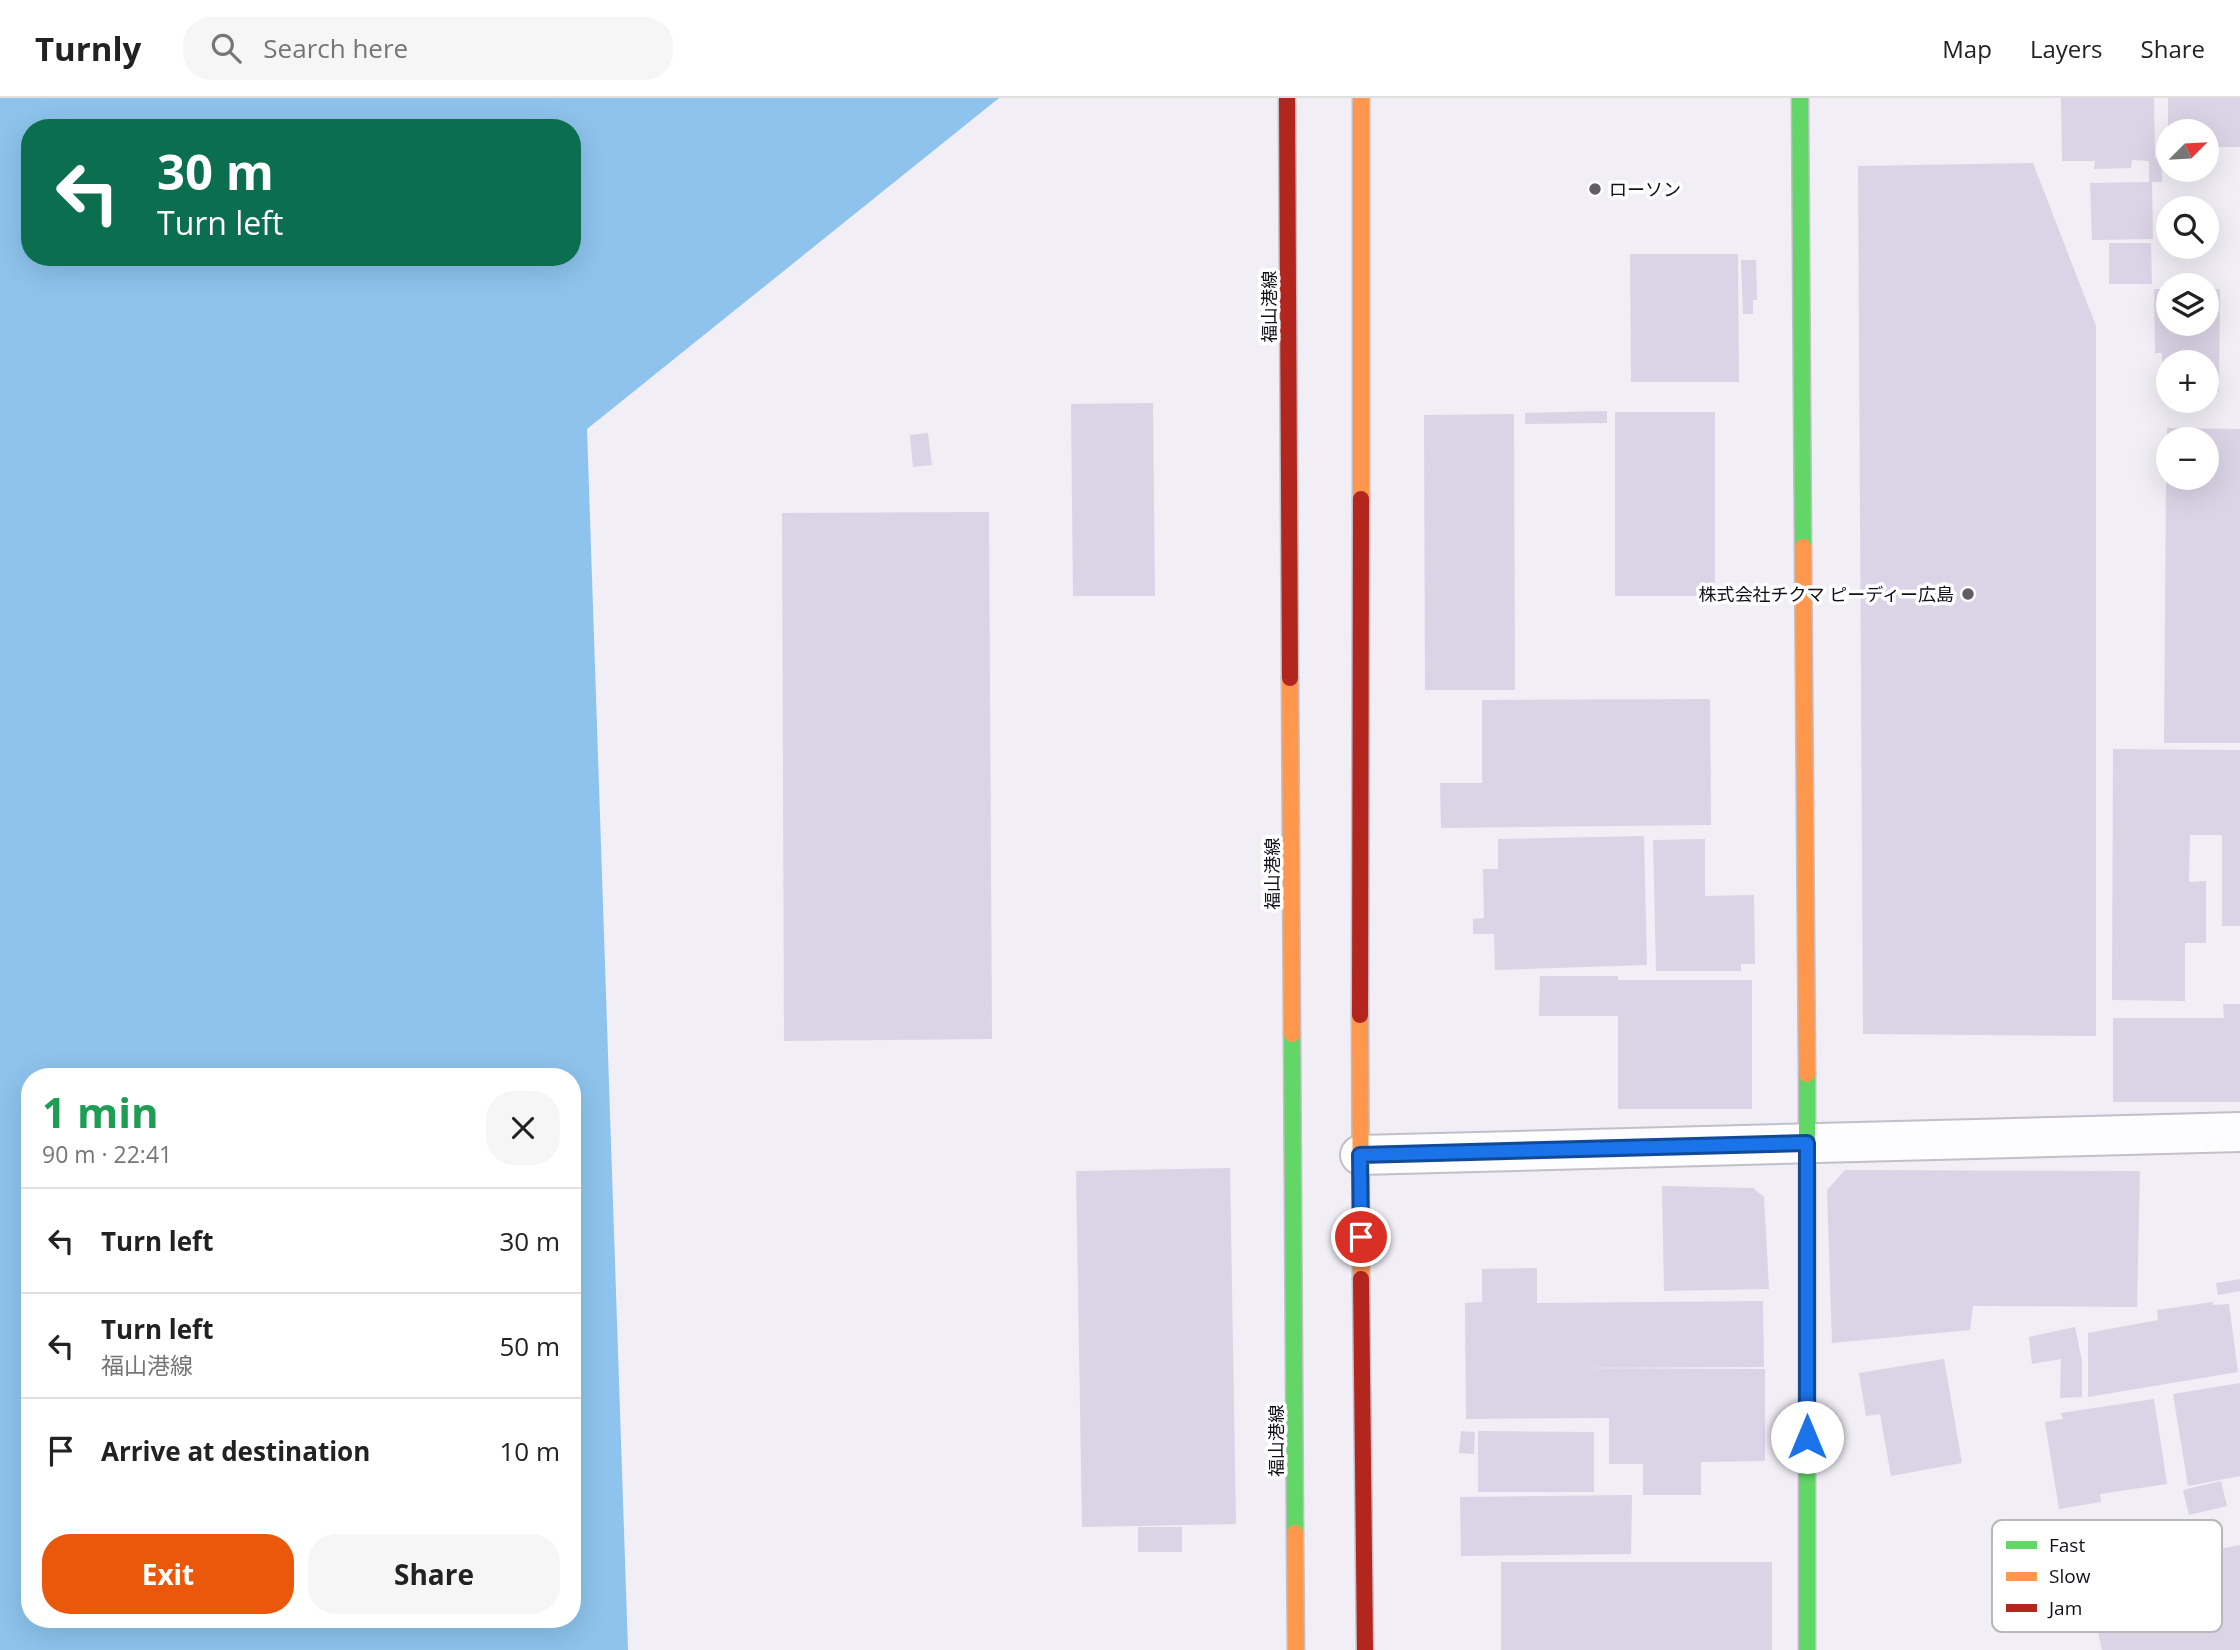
<!DOCTYPE html>
<html lang="en">
<head>
<meta charset="utf-8">
<style>
	:root { --surface:#fff; --page:#f6f6f6; --text:#222; --muted:#767676; --line:#e0e0e0; --accent:#ea580c }
	body { margin:0; font-family:"Open Sans","Noto Sans JP",sans-serif; background:var(--page); color:var(--text); height:100vh; display:flex; flex-direction:column; font-size:26px; white-space:nowrap }
	* { box-sizing:border-box; margin:0 }
	p { font-size:23px; color:var(--muted) }
	.icon { flex:none; width:38px; height:38px; fill:none; stroke:currentColor; stroke-width:2; stroke-linecap:round; stroke-linejoin:round }
	.map { position:relative; flex:1; overflow:hidden }
	.details { position:absolute; left:21px; top:970px; width:560px; height:560px; display:flex; flex-direction:column; background:var(--surface); border-radius:28px; box-shadow:0 7px 28px #0002 }
	.details>* { flex:none }
	.banner { position:absolute; left:21px; top:21px; width:560px; height:147px; border-radius:28px; box-shadow:0 7px 28px #0002; background:#0b6e4f; color:#fff; overflow:hidden }
	.needle { width:46px; rotate:66deg }
	.controls { position:absolute; left:2156px; top:21px; display:grid; gap:14px }
	.controls a { display:grid; place-items:center; width:63px; height:63px; border-radius:50%; background:var(--surface); box-shadow:0 7px 28px #0002; font-size:35px }
	.pin { position:absolute; display:grid; place-items:center; width:60px; height:60px; color:#fff; margin:-30px; border:4px solid #fff; border-radius:50%; box-shadow:0 2px 7px #0007 }
	.me { position:absolute; width:77px; margin:-38px; rotate:0deg; stroke-linejoin:round; filter:drop-shadow(0 0 5px #0008) }
	.turn { display:flex; align-items:center; gap:24px; height:147px; padding:0 21px; font-size:32px }
	.turn .icon { width:91px; height:91px; stroke-width:2.5 }
	.turn b { display:block; font-size:49px; line-height:60px }
	.round { display:grid; place-items:center; flex:none; width:74px; height:74px; border-radius:28px; background:var(--page) }
	.head { display:flex; align-items:center; justify-content:space-between; height:119px; padding:0 21px }
	h1 { font-size:42px; font-weight:700; line-height:52px; color:#1e9e55 }
	.primary-button { display:flex; gap:14px; margin-top:auto; padding:14px 21px }
	.primary-button a { flex:1; height:80px; border-radius:28px; background:var(--accent); color:#fff; font-size:28px; font-weight:700; line-height:80px; text-align:center }
	.primary-button a+a { background:var(--page); color:var(--text) }
	ul { padding:0; list-style:none }
	li { display:flex; align-items:center; gap:21px; height:105px; padding:0 21px; border-top:2px solid var(--line) }
	li div { flex:1 }
	li b { display:block; font-size:26px }
	li em { font-style:normal }
	header { display:flex; align-items:center; gap:42px; box-sizing:border-box; height:98px; padding:0 35px; background:var(--surface); border-bottom:2px solid var(--line) }
	header strong { font-size:33px }
	nav { display:flex; gap:38px; margin-inline-start:auto; font-size:24px }
	.search { width:490px; height:63px; background:var(--page); display:flex; align-items:center; gap:18px; box-sizing:border-box; padding:0 24px; border-radius:28px; color:var(--muted); font-size:26px }
	.map>svg:first-child { display:block }
	.water { fill:#8dc3ec; fill-rule:evenodd }
	.building { fill:#dad4e6 }
	.lines { fill:none; stroke-linecap:round; stroke-linejoin:round }
	.street-casing { stroke:#c3bfc9; stroke-width:42 }
	.fast-casing { stroke:#c3bfc9; stroke-width:19 }
	.slow-casing { stroke:#c3bfc9; stroke-width:19 }
	.jam-casing { stroke:#c3bfc9; stroke-width:19 }
	.street { stroke:#fdfcfe; stroke-width:38 }
	.fast { stroke:#63d668; stroke-width:16 }
	.slow { stroke:#ff974d; stroke-width:16 }
	.jam { stroke:#b3261e; stroke-width:16 }
	.route-casing { stroke:#114b97; stroke-width:18 }
	.route { stroke:#1a73e8; stroke-width:12 }
	.poi-dot { fill:#615d67; stroke:#fff; stroke-width:2.5 }
	.labels { text-anchor:middle; dominant-baseline:central; stroke-width:7; stroke-linejoin:round; paint-order:stroke }
	.poi-label { font-size:18px; fill:#130f1a; stroke:#fff; text-anchor:start }
	.street-label { font-size:18px; fill:#130f1a; stroke:#fff }
	.key { fill:#fff; stroke:#b8b7ba; stroke-width:2 }
	.key-label { font-size:19px; fill:#130f1a }
</style>
</head>
<body>
<header>
<strong>Turnly</strong>
<div class="search"><svg class="icon" aria-label="search" viewBox="0 0 24 24"><circle cx="10" cy="10" r="6"/><path d="M15 15l6 6"/></svg>Search here</div>
<nav><a>Map</a><a>Layers</a><a>Share</a></nav>
</header>
<div class="map">
<svg width="2240" height="1552" viewBox="0 0 2240 1552">
	<rect width="100%" height="100%" fill="#f1eef6"/>
	<path class="water" d="M0,0H999L587,331L628,1552H0ZM30,30H572V159H30ZM30,978H572V1521H30Z"/>
	<path class="building" d="M2061,0H2154L2155,60H2161L2162,84H2152L2153,141L2092,142L2090,85L2149,84V63L2132,62L2131,70L2094,71L2095,63H2062Z
		M2168,0H2240V49H2207V33H2168Z
		M2033,65L2096,228V938L1863,936L1858,68Z
		M2109,145H2151L2152,186H2109Z
		M1630,156H1738L1739,284H1631Z
		M1741,162H1756L1757,202H1753V216H1743Z
		M2154,191H2168V226H2207V191H2220L2219,294H2207V264H2168V295H2163L2162,255H2155Z
		M1153,305L1155,498H1073L1071,306Z
		M1607,313V325L1525,326V315Z
		M1615,314H1715V498H1615Z
		M1514,316L1515,592H1425L1424,317Z
		M2167,330L2240,331V645H2164L2166,380H2207V341H2167Z
		M928,335L932,367L913,369L910,337Z
		M989,414L992,941L784,943L782,415Z
		M1710,601L1711,727L1441,730L1440,685H1482V602Z
		M2113,651L2240,652V828H2222V737H2190L2189,784L2206,783V845H2185V903L2112,902Z
		M1644,738L1647,867L1495,872L1494,836H1473V821L1484,820L1483,771H1498V741Z
		M1705,741V798L1754,797L1755,866H1741V873H1656L1653,742Z
		M1540,878H1618V882H1752V1011H1618V918H1539Z
		M2223,906H2240V1004H2113V920H2224Z
		M1230,1070L1236,1426L1082,1429L1076,1073Z
		M1845,1072L2140,1073L2137,1209L1973,1208L1970,1232L1832,1245L1827,1092Z
		M1662,1088L1753,1090L1764,1099L1769,1191L1664,1193Z
		M1537,1170V1205L1763,1203L1764,1269L1562,1270L1765,1271V1363L1701,1364V1397H1643V1366H1609V1320L1466,1321L1465,1205L1482,1204V1171Z
		M2240,1181V1193L2218,1197L2216,1185Z
		M2213,1204V1207L2229,1206L2238,1274L2088,1299V1235L2158,1222L2157,1212Z
		M2075,1229L2082,1263V1299L2060,1300L2061,1261L2032,1266L2029,1239Z
		M1944,1261L1962,1365L1891,1378L1880,1316L1866,1318L1859,1275Z
		M2240,1285V1378L2188,1388L2173,1296Z
		M2154,1301L2167,1386L2100,1396L2101,1404L2059,1411L2045,1324L2063,1321L2061,1315Z
		M1461,1333L1475,1334L1474,1356L1459,1355Z
		M1478,1333L1594,1334V1394H1478Z
		M2221,1383L2227,1408L2189,1417L2183,1392Z
		M1632,1397L1631,1456L1461,1458L1460,1399Z
		M1138,1429H1182V1454H1138Z
		M2240,1447V1552H2102L2097,1529L2124,1523L2114,1472Z
		M1501,1464H1772V1552H1501Z"/>
	<g class="lines">
		<defs>
			<path id="street" d="M1360,1057L2240,1034"/>
			<path id="fast" d="M1800,0L1803,449
				M1292,936L1295,1435
				M1807,976V1552"/>
			<path id="slow" d="M1361,401V0
				M1803,449L1807,976
				M1290,580L1292,936
				M1360,917L1361,1181
				M1295,1435L1296,1552"/>
			<path id="jam" d="M1287,0L1290,580
				M1360,917L1361,401
				M1361,1181L1365,1552"/>
		</defs>
		<use href="#street" class="street-casing"/>
		<use href="#fast" class="fast-casing"/>
		<use href="#slow" class="slow-casing"/>
		<use href="#jam" class="jam-casing"/>
		<use href="#street" class="street"/>
		<use href="#fast" class="fast"/>
		<use href="#slow" class="slow"/>
		<use href="#jam" class="jam"/>
	</g>
	<g class="lines">
		<defs>
			<path id="route" d="M1361,1139L1360,1057L1807,1045V1339"/>
		</defs>
		<use href="#route" class="route-casing"/>
		<use href="#route" class="route"/>
	</g>
	<g class="poi-dot">
		<circle cx="1595" cy="91" r="7"/>
		<circle cx="1968" cy="496" r="7"/>
	</g>
	<g class="labels">
		<g class="poi-label">
			<text x="1609" y="91">ローソン</text>
			<text x="1954" y="496" text-anchor="end">株式会社チクマ ピーディー広島</text>
		</g>
		<g class="street-label">
			<text transform="translate(1269 209) rotate(-90)">福山港線</text>
			<text transform="translate(1272 776) rotate(-90)">福山港線</text>
			<text transform="translate(1276 1343) rotate(-90)">福山港線</text>
		</g>
	</g>
	<rect x="1992" y="1422" width="230" height="112" rx="10" class="key"/>
	<rect x="2006" y="1443" width="31" height="8" fill="#63d668"/>
	<rect x="2006" y="1474" width="31" height="9" fill="#ff974d"/>
	<rect x="2006" y="1506" width="31" height="8" fill="#b3261e"/>
	<g class="key-label">
		<text x="2049" y="1454">Fast</text>
		<text x="2049" y="1485">Slow</text>
		<text x="2049" y="1517">Jam</text>
	</g>
</svg>
<div class="controls">
<a><svg class="needle" viewBox="-14 -14 28 28"><path d="M0-13l5 13h-10z" fill="#e53935"/><path d="M0 13l5-13h-10z" fill="#767676"/></svg></a>
<a><svg class="icon" aria-label="search" viewBox="0 0 24 24"><circle cx="10" cy="10" r="6"/><path d="M15 15l6 6"/></svg></a>
<a><svg class="icon" aria-label="layers" viewBox="0 0 24 24"><path d="M12 4l9 5-9 5-9-5zM3 14l9 5 9-5"/></svg></a>
<a>+</a>
<a>−</a>
</div>
<div class="pin" style="left:1361px;top:1139px;background:#d93025"><svg class="icon" aria-label="arrive" viewBox="0 0 24 24"><path d="M6 21V4h12l-3 4 3 4H6"/></svg></div>
<svg class="me" style="left:1807px;top:1339px" viewBox="-20 -20 40 40"><circle r="19" fill="#fff"/><path d="M0-13L10 11 0 6-10 11z" fill="#1a73e8"/></svg>
<div class="banner">
<div class="turn"><svg class="icon" aria-label="left" viewBox="0 0 24 24"><path d="M17 20v-9H6M10 6l-5 5 5 5"/></svg><div><b>30 m</b>Turn left</div></div>
</div>
<section class="details">
<div class="head"><div><h1>1 min</h1><p>90 m · 22:41</p></div><a class="round"><svg class="icon" aria-label="close" viewBox="0 0 24 24"><path d="M6 6l12 12M18 6L6 18"/></svg></a></div>
<ul>
<li><svg class="icon" aria-label="left" viewBox="0 0 24 24"><path d="M17 20v-9H6M10 6l-5 5 5 5"/></svg><div><b>Turn left</b></div><em>30 m</em></li>
<li><svg class="icon" aria-label="left" viewBox="0 0 24 24"><path d="M17 20v-9H6M10 6l-5 5 5 5"/></svg><div><b>Turn left</b><p>福山港線</p></div><em>50 m</em></li>
<li><svg class="icon" aria-label="arrive" viewBox="0 0 24 24"><path d="M6 21V4h12l-3 4 3 4H6"/></svg><div><b>Arrive at destination</b></div><em>10 m</em></li>
</ul>
<div class="primary-button"><a>Exit</a><a>Share</a></div>
</section>
</div>
</body>
</html>
